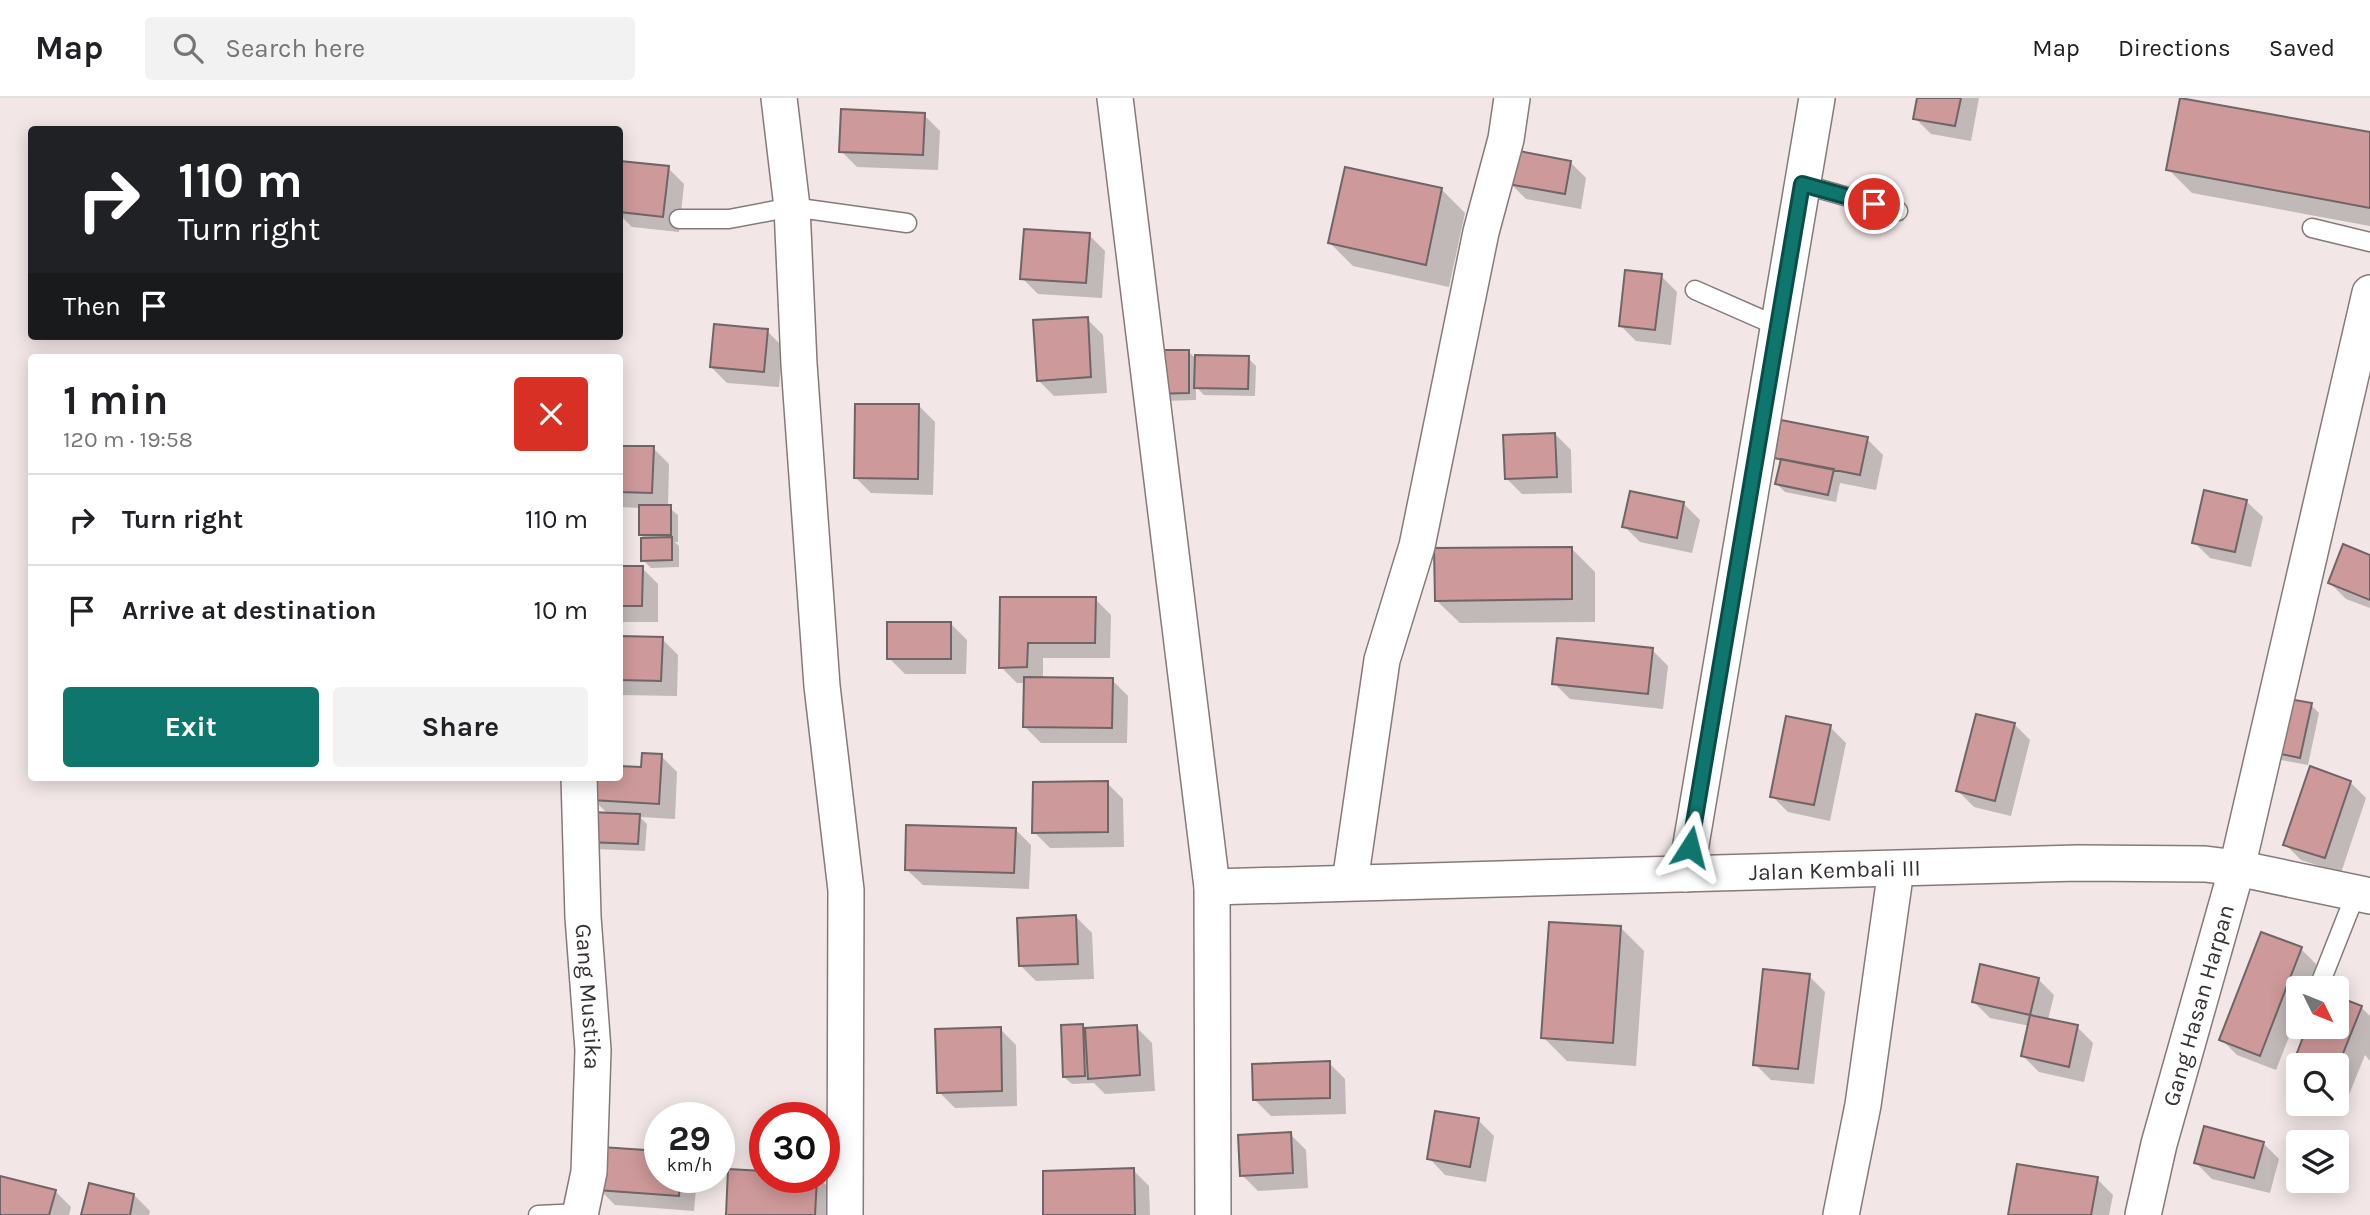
<!DOCTYPE html>
<html lang="en">
<head>
<meta charset="utf-8">
<style>
	:root { --surface:#fff; --page:#f2f2f2; --text:#202124; --muted:#757577; --line:#e0e0e0; --accent:#0f766e }
	body { margin:0; font-family:Karla,sans-serif; background:var(--page); color:var(--text); height:100vh; display:flex; flex-direction:column; font-size:26px; white-space:nowrap }
	* { box-sizing:border-box; margin:0 }
	p { font-size:23px; color:var(--muted) }
	.icon { flex:none; width:38px; height:38px; fill:none; stroke:currentColor; stroke-width:2; stroke-linecap:round; stroke-linejoin:round }
	.map { position:relative; flex:1; overflow:hidden }
	.details { position:absolute; left:28px; top:256px; width:595px; height:427px; display:flex; flex-direction:column; background:var(--surface); border-radius:7px; box-shadow:0 4px 18px #0003 }
	.details>* { flex:none }
	.banner { position:absolute; left:28px; top:28px; width:595px; height:214px; border-radius:7px; box-shadow:0 4px 18px #0003; background:#202124; color:#fff; overflow:hidden }
	.needle { width:46px; rotate:133deg }
	.tools { position:absolute; left:2286px; top:878px; display:grid; gap:14px }
	.tools a { display:grid; place-items:center; width:63px; height:63px; border-radius:7px; background:var(--surface); box-shadow:0 4px 18px #0003; font-size:35px }
	.speed { position:absolute; left:644px; top:1004px; display:flex; gap:14px; font-size:35px; font-weight:700; text-align:center }
	.speed>* { display:grid; place-content:center; width:91px; height:91px; border-radius:50%; background:var(--surface); box-shadow:0 4px 18px #0003; line-height:1 }
	.speed small { font-size:18px; font-weight:400 }
	.speed .limit { border:10px solid #d22; background:#fff; color:#111 }
	.pin { position:absolute; display:grid; place-items:center; width:60px; height:60px; color:#fff; margin:-30px; border:4px solid #fff; border-radius:50%; box-shadow:0 2px 7px #0007 }
	.me { position:absolute; width:77px; margin:-38px; rotate:9deg; stroke-linejoin:round; filter:drop-shadow(0 0 5px #0008) }
	.turn { display:flex; align-items:center; gap:24px; height:147px; padding:0 35px; font-size:32px }
	.turn .icon { width:91px; height:91px; stroke-width:2.5 }
	.turn b { display:block; font-size:49px; line-height:60px }
	.then { display:flex; align-items:center; height:66px; padding:0 35px; background:#0003; gap:14px; font-size:26px }
	.round { display:grid; place-items:center; flex:none; width:74px; height:74px; border-radius:7px; background:var(--page) }
	.headline { display:flex; align-items:center; justify-content:space-between; height:119px; padding:0 35px }
	h1 { font-size:42px; font-weight:700; line-height:52px }
	.primary-button { display:flex; gap:14px; margin-top:auto; padding:14px 35px }
	.primary-button a { flex:1; height:80px; border-radius:7px; background:var(--accent); color:#fff; font-size:28px; font-weight:700; line-height:80px; text-align:center }
	.primary-button a+a { background:var(--page); color:var(--text) }
	ul { padding:0; list-style:none }
	li { display:flex; align-items:center; gap:21px; height:91px; padding:0 35px; border-top:2px solid var(--line) }
	li div { flex:1 }
	li b { display:block; font-size:26px }
	li em { font-style:normal }
	header { display:flex; align-items:center; gap:42px; box-sizing:border-box; height:98px; padding:0 35px; background:var(--surface); border-bottom:2px solid var(--line) }
	header strong { font-size:33px }
	nav { display:flex; gap:38px; margin-inline-start:auto; font-size:24px }
	.search { width:490px; height:63px; background:var(--page); display:flex; align-items:center; gap:18px; box-sizing:border-box; padding:0 24px; border-radius:7px; color:var(--muted); font-size:26px }
	.map>svg:first-child { display:block }
	.shadow { fill:#0003 }
	.building { fill:#ce999a; stroke:#6f6565; stroke-width:2 }
	.lines { fill:none; stroke-linecap:round; stroke-linejoin:round }
	.service-casing { stroke:#857a7a; stroke-width:21 }
	.minor-casing { stroke:#857a7a; stroke-width:38 }
	.service { stroke:#fff; stroke-width:18 }
	.minor { stroke:#fff; stroke-width:35 }
	.route-casing { stroke:#0a4d48; stroke-width:18 }
	.route { stroke:#0f766e; stroke-width:12 }
	.labels { text-anchor:middle; dominant-baseline:central; stroke-width:5; stroke-linejoin:round; paint-order:stroke }
	.street-label { font-size:23px; fill:#373232; stroke:#f2e6e6 }
</style>
</head>
<body>
<header>
<strong>Map</strong>
<div class="search"><svg class="icon" aria-label="search" viewBox="0 0 24 24"><circle cx="10" cy="10" r="6"/><path d="M15 15l6 6"/></svg>Search here</div>
<nav><a>Map</a><a>Directions</a><a>Saved</a></nav>
</header>
<div class="map">
<svg width="2370" height="1117" viewBox="0 0 2370 1117">
	<rect width="100%" height="100%" fill="#f2e6e6"/>
	<path class="shadow" d="M1919,0H1979L1971,43L1931,36L1915,20Z
		M924,17L940,33L938,72L857,69L841,53Z
		M2370,35V128L2192,95L2168,71Z
		M1570,64L1586,80L1581,111L1526,101L1510,85Z
		M621,65L668,70L684,86L679,134L632,129L620,117Z
		M1441,91L1465,115L1449,189L1353,168L1330,145Z
		M1089,137L1105,153L1102,200L1038,196L1022,180Z
		M1661,178L1677,194L1671,247L1636,243L1620,227Z
		M1087,221L1103,237L1107,295L1054,298L1038,282Z
		M767,233L783,249L779,289L727,285L711,269Z
		M1188,253L1197,262L1248,260L1256,268L1255,298L1204,297L1196,289V302L1161,303Z
		M919,308L935,324L933,397L871,395L855,379Z
		M1555,336L1571,352L1572,395L1522,396L1506,380Z
		M1867,341L1883,357L1876,392L1840,385L1836,404L1785,394L1777,386L1782,365L1776,359Z
		M620,350H653L669,366L668,409L678,417V444H675L679,448V469L651,470L643,462L646,442L641,437L640,410L620,409Z
		M2246,403L2263,419L2251,469L2210,460L2194,444Z
		M1684,406L1700,422L1692,455L1640,444L1624,428Z
		M1571,450L1595,474V524L1460,525L1436,502Z
		M2370,459V510L2346,501L2330,485Z
		M620,470H642L658,486V524H620Z
		M1002,501H1095L1111,517L1110,560H1043V581L1112,582L1128,598L1127,645H1041L1025,629L1026,585H1017L1001,569Z
		M951,526L967,542L966,576H905L889,560Z
		M620,540L662,541L678,557L677,598L620,597Z
		M1652,552L1668,568L1663,611L1570,601L1554,585Z
		M2311,607L2319,615L2308,667L2281,662L2273,654Z
		M2014,626L2030,642L2011,718L1974,709L1958,693Z
		M1830,629L1846,645L1830,723L1788,714L1772,698Z
		M661,658L677,674L675,721L640,719L647,726L645,753L596,751L588,743L608,716L593,701L620,679V669L642,670Z
		M2350,684L2366,700L2341,775L2301,762L2285,746Z
		M1107,685L1123,701L1124,749L1050,750L1034,734Z
		M1015,731L1031,747L1029,791L923,787L906,771Z
		M1076,819L1092,835L1094,881L1036,883L1020,867Z
		M1621,830L1644,853L1636,968L1567,963L1543,939Z
		M2301,851L2317,867L2307,891H2298V916L2276,972L2237,957L2221,941Z
		M1809,878L1825,894L1814,986L1771,982L1755,966Z
		M2038,881L2054,897L2048,922L2077,929L2093,945L2084,984L2039,974L2023,958L2030,928L1990,920L1974,904Z
		M2361,909L2370,918V963L2365,957L2346,1004L2336,1000V968H2298V979L2292,973L2336,929Z
		M1082,928L1086,932L1136,929L1152,945L1155,993L1105,996L1094,985L1072,986L1064,979Z
		M1000,931L1016,947L1017,1008L955,1010L939,994Z
		M1329,965L1345,981L1346,1016L1271,1018L1255,1002Z
		M1478,1022L1494,1038L1486,1084L1445,1077L1429,1060Z
		M1290,1036L1306,1052L1308,1090L1258,1093L1242,1077Z
		M2263,1045L2279,1061L2270,1095L2212,1081L2196,1065Z
		M1133,1072L1149,1088L1150,1117H1045Z
		M0,1080L55,1093L71,1109L69,1117H0Z
		M660,1080H697L694,1113L615,1107L599,1091Z
		M765,1080H819L832,1093L831,1117H727Z
		M2097,1081L2113,1097L2109,1117H2009Z
		M134,1097L150,1113L149,1117H83Z"/>
	<path class="building" d="M1917,0H1961L1955,28L1913,21Z
		M2180,0L2370,34V110L2166,72Z
		M841,11L925,15L923,57L839,54Z
		M1514,52L1571,63L1565,96L1508,86Z
		M620,63L669,68L663,119L620,114Z
		M1345,69L1442,90L1426,167L1328,145Z
		M1024,131L1090,135L1086,185L1020,181Z
		M1625,172L1662,176L1655,232L1619,228Z
		M1088,219L1091,279L1037,283L1033,222Z
		M714,226L768,231L764,274L710,269Z
		M1152,252H1189V295L1151,296Z
		M1195,257L1249,258L1248,291L1194,290Z
		M855,306H919L918,381L854,380Z
		M1781,322L1868,339L1860,377L1774,360Z
		M1555,335L1557,379L1505,381L1503,337Z
		M620,348H654L652,395L620,394Z
		M1781,361L1834,371L1828,397L1775,386Z
		M2204,392L2247,402L2235,454L2192,445Z
		M1630,393L1684,404L1677,440L1622,429Z
		M639,407H671V437H639Z
		M672,439V462L641,463V440Z
		M2343,446L2370,457V502L2328,485Z
		M1572,449V501L1435,503L1434,450Z
		M620,468H643L642,508H620Z
		M1000,499H1096L1095,545H1028L1027,569L999,570Z
		M887,524H951V561H887Z
		M620,538L663,539L661,583L620,582Z
		M1557,540L1653,550L1648,596L1552,586Z
		M1024,579L1113,580L1112,630L1023,629Z
		M2283,600L2312,605L2300,660L2271,654Z
		M1976,616L2015,625L1995,703L1956,693Z
		M1786,618L1831,627L1814,707L1770,699Z
		M642,655L662,656L659,706L591,702L593,679H620V668L641,669Z
		M2310,668L2351,683L2325,760L2283,747Z
		M1108,683V734L1032,735L1033,684Z
		M588,714L640,716L638,746L587,744Z
		M906,727L1016,730L1014,775L905,772Z
		M1076,817L1078,866L1019,868L1017,820Z
		M1549,824L1621,828L1613,945L1541,940Z
		M2261,834L2302,849L2260,958L2219,942Z
		M1980,866L2039,880L2030,917L1972,904Z
		M1763,871L1810,876L1798,971L1753,967Z
		M2336,898L2362,908L2336,973V968H2298V976L2290,973L2307,929H2336Z
		M2030,917L2078,927L2069,969L2021,958Z
		M1083,926L1085,978L1063,979L1061,927Z
		M1137,927L1140,977L1088,981L1085,930Z
		M1001,929L1002,993L937,995L935,931Z
		M1330,963V1000L1253,1002L1252,966Z
		M1435,1013L1479,1020L1470,1069L1427,1061Z
		M2204,1028L2264,1044L2254,1080L2194,1065Z
		M1291,1034L1293,1075L1240,1078L1238,1037Z
		M601,1049L660,1053V1080H680L679,1098L597,1092Z
		M2017,1066L2098,1079L2091,1117H2008Z
		M1134,1070L1135,1117H1043V1073Z
		M728,1071L765,1073V1080H817L815,1117H726Z
		M0,1078L56,1092L49,1117H0Z
		M89,1085L134,1096L130,1117H81Z"/>
	<g class="lines">
		<defs>
			<path id="service" d="M1802,86L1898,113
				M679,121H729L792,109L907,125
				M2312,130L2370,144
				M1695,192L1777,228
				M2318,891L2356,795
				M538,1117L581,1115"/>
			<g id="minor">
				<path d="M779,0L792,109L799,266L822,588L846,792L845,1117"/>
				<path d="M1115,0L1212,789L1213,1117"/>
				<path id="s1" d="M579,679L583,819L593,952L589,1074L580,1117"/>
				<path d="M1686,776L1817,0"/>
				<path d="M1350,784L1382,562L1417,448L1481,134L1506,41L1512,0"/>
				<path id="s2" d="M1212,789L2078,765L2205,766L2237,770L2370,798"/>
				<path d="M1841,1117L1863,1007L1896,771"/>
				<path id="s3" d="M2143,1117L2159,1046L2237,770L2370,195"/>
			</g>
		</defs>
		<use href="#service" class="service-casing"/>
		<use href="#minor" class="minor-casing"/>
		<use href="#service" class="service"/>
		<use href="#minor" class="minor"/>
	</g>
	<g class="lines">
		<defs>
			<path id="route" d="M1690,749L1802,86L1874,106"/>
		</defs>
		<use href="#route" class="route-casing"/>
		<use href="#route" class="route"/>
	</g>
	<g class="labels">
		<g class="street-label">
			<text stroke="none"><textPath href="#s2" startOffset="623">Jalan Kembali III</textPath></text>
			<text stroke="none"><textPath href="#s1" startOffset="220">Gang Mustika</textPath></text>
			<text stroke="none"><textPath href="#s3" startOffset="217">Gang Hasan Harpan</textPath></text>
		</g>
	</g>
</svg>
<div class="tools">
<a><svg class="needle" viewBox="-14 -14 28 28"><path d="M0-13l5 13h-10z" fill="#e53935"/><path d="M0 13l5-13h-10z" fill="#757577"/></svg></a>
<a><svg class="icon" aria-label="search" viewBox="0 0 24 24"><circle cx="10" cy="10" r="6"/><path d="M15 15l6 6"/></svg></a>
<a><svg class="icon" aria-label="layers" viewBox="0 0 24 24"><path d="M12 4l9 5-9 5-9-5zM3 14l9 5 9-5"/></svg></a>
</div>
<div class="speed"><div>29<small>km/h</small></div><div class="limit">30</div></div>
<div class="pin" style="left:1874px;top:106px;background:#d93025"><svg class="icon" aria-label="arrive" viewBox="0 0 24 24"><path d="M6 21V4h12l-3 4 3 4H6"/></svg></div>
<svg class="me" style="left:1690px;top:749px" viewBox="-20 -20 40 40"><path d="M0-17L14 15 0 8-14 15z" fill="#0f766e" stroke="#fff" stroke-width="4"/></svg>
<div class="banner">
<div class="turn"><svg class="icon" aria-label="right" viewBox="0 0 24 24"><path d="M7 20v-9h11M14 6l5 5-5 5"/></svg><div><b>110 m</b>Turn right</div></div>
<div class="then">Then<svg class="icon" aria-label="arrive" viewBox="0 0 24 24"><path d="M6 21V4h12l-3 4 3 4H6"/></svg></div>
</div>
<section class="details">
<div class="headline"><div><h1>1 min</h1><p>120 m · 19:58</p></div><a class="round" style="background:#d93025;color:#fff"><svg class="icon" aria-label="close" viewBox="0 0 24 24"><path d="M6 6l12 12M18 6L6 18"/></svg></a></div>
<ul>
<li><svg class="icon" aria-label="right" viewBox="0 0 24 24"><path d="M7 20v-9h11M14 6l5 5-5 5"/></svg><div><b>Turn right</b></div><em>110 m</em></li>
<li><svg class="icon" aria-label="arrive" viewBox="0 0 24 24"><path d="M6 21V4h12l-3 4 3 4H6"/></svg><div><b>Arrive at destination</b></div><em>10 m</em></li>
</ul>
<div class="primary-button"><a>Exit</a><a>Share</a></div>
</section>
</div>
</body>
</html>
